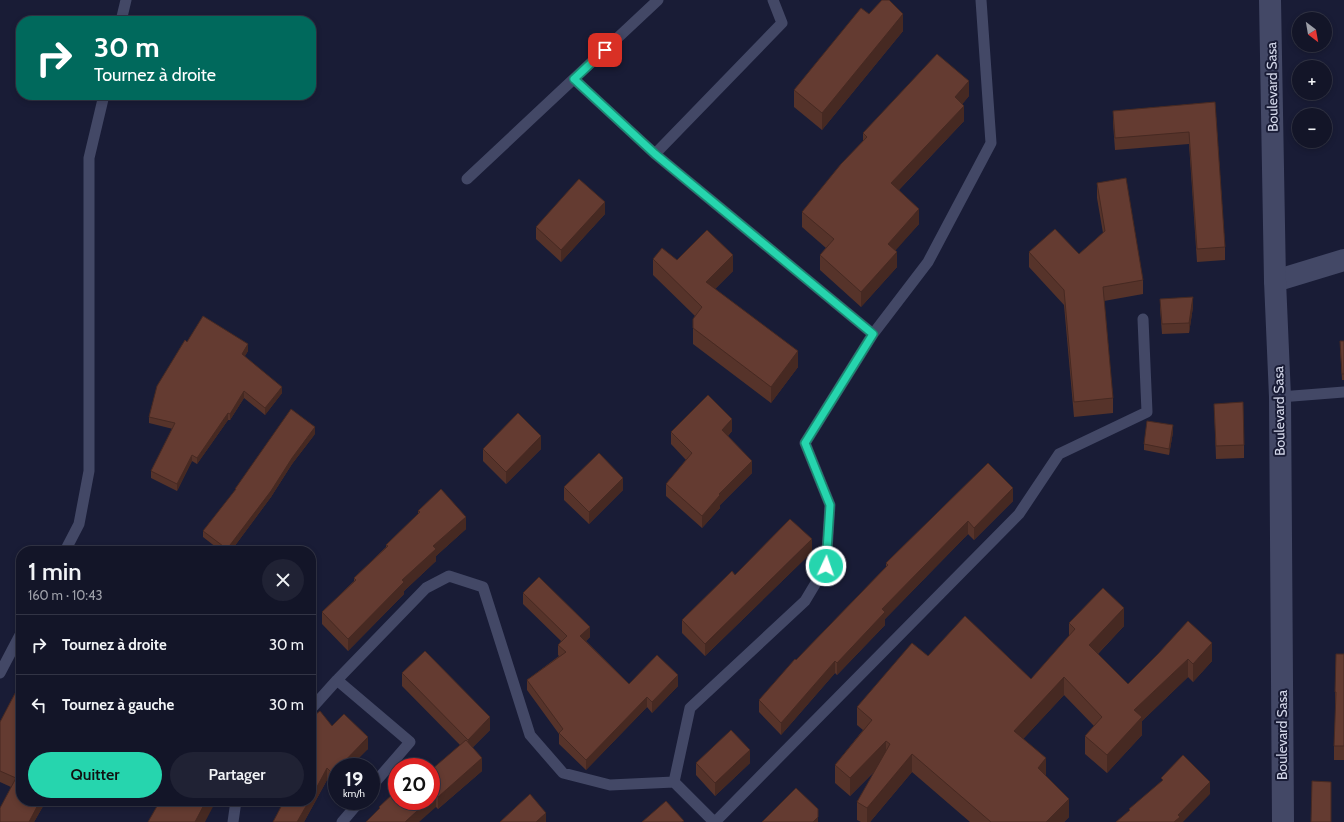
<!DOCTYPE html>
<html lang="fr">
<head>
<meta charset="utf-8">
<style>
	:root { --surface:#131528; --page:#202234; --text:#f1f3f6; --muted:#9d9fa8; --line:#323445; --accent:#26d5ae }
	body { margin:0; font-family:Cabin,sans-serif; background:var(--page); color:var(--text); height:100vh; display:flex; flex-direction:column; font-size:15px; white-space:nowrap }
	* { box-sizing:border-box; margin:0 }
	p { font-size:13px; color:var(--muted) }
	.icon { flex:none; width:22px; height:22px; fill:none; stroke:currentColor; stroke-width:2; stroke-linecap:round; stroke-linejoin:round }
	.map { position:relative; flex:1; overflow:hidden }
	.panel { position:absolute; left:16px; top:546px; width:300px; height:260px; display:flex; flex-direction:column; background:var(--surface); border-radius:16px; box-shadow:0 2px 6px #0003,0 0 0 1px var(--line) }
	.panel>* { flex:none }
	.hud { position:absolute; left:16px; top:16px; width:300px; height:84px; border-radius:16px; box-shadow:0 2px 6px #0003,0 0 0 1px var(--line); background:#00695c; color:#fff; overflow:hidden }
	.needle { width:26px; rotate:149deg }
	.tools { position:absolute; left:1292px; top:12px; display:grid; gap:8px }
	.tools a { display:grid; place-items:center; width:40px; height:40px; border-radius:50%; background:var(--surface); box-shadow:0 2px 6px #0003,0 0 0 1px var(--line); font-size:20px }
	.speed { position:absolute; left:328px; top:758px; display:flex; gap:8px; font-size:20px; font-weight:700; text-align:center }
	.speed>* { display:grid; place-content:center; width:52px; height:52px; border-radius:50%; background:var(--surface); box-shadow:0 2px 6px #0003,0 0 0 1px var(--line); line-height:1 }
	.speed small { font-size:10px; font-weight:400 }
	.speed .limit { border:6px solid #d22; background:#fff; color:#111 }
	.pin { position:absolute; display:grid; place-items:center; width:34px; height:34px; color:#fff; margin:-17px; border-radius:8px; box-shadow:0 2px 6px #0006 }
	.me { position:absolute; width:44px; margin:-22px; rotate:3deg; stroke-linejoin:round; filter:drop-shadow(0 0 3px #0008) }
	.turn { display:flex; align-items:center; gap:14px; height:84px; padding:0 12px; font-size:18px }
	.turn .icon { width:52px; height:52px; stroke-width:2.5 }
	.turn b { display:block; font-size:28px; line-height:34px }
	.round { display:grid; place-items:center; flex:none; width:42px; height:42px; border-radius:21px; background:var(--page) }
	.summary { display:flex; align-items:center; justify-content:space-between; height:68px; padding:0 12px }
	h1 { font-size:24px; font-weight:600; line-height:30px }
	.button { display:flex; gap:8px; margin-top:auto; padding:8px 12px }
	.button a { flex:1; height:46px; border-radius:24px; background:var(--accent); color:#111; font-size:16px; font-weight:600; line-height:46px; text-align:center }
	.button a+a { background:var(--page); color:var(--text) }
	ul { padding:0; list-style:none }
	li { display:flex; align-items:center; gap:12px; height:60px; padding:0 12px; border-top:1px solid var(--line) }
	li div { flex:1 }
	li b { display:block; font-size:15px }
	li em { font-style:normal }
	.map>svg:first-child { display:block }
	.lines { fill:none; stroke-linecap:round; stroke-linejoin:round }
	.lane { stroke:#434866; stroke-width:11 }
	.street { stroke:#434866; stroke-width:22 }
	.secondary { stroke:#434866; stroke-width:22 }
	.wall { fill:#56332a }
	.shaded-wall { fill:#462922 }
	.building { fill:#643b31; stroke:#462922 }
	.route-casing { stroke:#198a71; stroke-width:10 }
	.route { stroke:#26d5ae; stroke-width:7 }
	.labels { text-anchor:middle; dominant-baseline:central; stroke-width:4; stroke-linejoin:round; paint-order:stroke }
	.street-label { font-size:14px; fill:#d3d7e9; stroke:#191c36 }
</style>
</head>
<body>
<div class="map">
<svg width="1344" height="822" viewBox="0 0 1344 822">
	<rect width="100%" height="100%" fill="#191c36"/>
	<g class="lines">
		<path class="lane" d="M121,21L126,0
			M574,79L655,154L873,334
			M655,154L782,23L773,0
			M467,179L658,0
			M1280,397L1344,392
			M65,551L79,524L89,471V158L104,95
			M0,673L21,633
			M337,680L410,742L371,787
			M311,709L337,680L426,588L449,576L483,587L530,735L563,773L610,785L674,782
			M233,822L236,801
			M342,822L360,801
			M714,822L674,782L690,708L805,601L826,566L830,505L805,443L873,334L928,262L991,143L981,0
			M715,822L1019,514L1059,454L1147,412L1143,319"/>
		<path class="street" d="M1275,281L1344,260"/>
		<path class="secondary" d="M1270,0L1275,281L1280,397L1283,822"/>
	</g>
	<path class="wall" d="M869,14L903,31L822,130L794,107V90Z
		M969,96L962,104L964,121L899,190L919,224L895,250L897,267L861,307L820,270V255L826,248L802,227V212L863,141V133Z
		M1215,102L1225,247V260L1197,262L1189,144L1115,150L1113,123V111Z
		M1097,183L1143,280V294L1104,301L1113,398V413L1074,417L1064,305L1029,267V252L1079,254L1103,233L1097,198Z
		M605,214L561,262L536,239V227Z
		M653,259L677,260L733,271L715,289L798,367L771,403L693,344V319L695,316L653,275Z
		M1160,299L1193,307L1189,333L1162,334L1160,308Z
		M1344,341V380H1342L1340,347Z
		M187,342L248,351L244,357L282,393L265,415L244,398L230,420H228L197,464L192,461L177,491L151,478V471L173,429L149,423V417Z
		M1214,404L1244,445V458L1216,459Z
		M732,431L728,436L752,473L720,505V508L702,528L666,496V484L686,460L671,444V432Z
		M1173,432L1169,455L1144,450V444Z
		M315,434L292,464L271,497L231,551H221L203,537V531L235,491V489Z
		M483,449H541L506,484L483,461Z
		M988,463L1013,501L974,540L968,534L885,619V625L837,675L835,673L781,735L759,712V700L796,660L886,567V563Z
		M564,487L623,490L589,524L564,500Z
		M418,511L466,529L436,556V561L404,591V594L348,651L322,624V612L354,581V578L386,547V545L418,514Z
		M812,552L705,656L682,633V620Z
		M523,593L590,637L586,641L629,684L678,686L652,713L647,707L586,770L559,744V734L527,690V680L559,656L558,655V645L561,641L523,604Z
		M1069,623L1124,626L1098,654L1128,684L1158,654L1212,661L1193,682L1188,677L1142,721V735L1107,773L1085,754V736L1094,726L1064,695L1023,739L1046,776L1069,817L1064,822H970L912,772L870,822H861L857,820V802L875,771L850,796L835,783V765L863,730L857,725V707L928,656L1031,679L1069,636Z
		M1344,654V760H1334V746L1336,707H1335V692Z
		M402,673L490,730L473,747L482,771L438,809L436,807L379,809V807L397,801L460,745L402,686Z
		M21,682V801H46L34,822H0L11,787L0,782V722Z
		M311,718L332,726L368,749L337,767V781L332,785L327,780L304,822H273L311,801Z
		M696,763H750L715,796L696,775Z"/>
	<path class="shaded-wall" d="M903,14V31L822,130V113Z
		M969,81V96L955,113V97Z
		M964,106V121L891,198V183Z
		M605,202V214L561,262V250Z
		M919,209V224L888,259V244Z
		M897,252V267L861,307V292Z
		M733,255V271L706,298V282Z
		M1193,297V307L1189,333V323Z
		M248,344V351L242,361V354Z
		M798,351V367L771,403V387Z
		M282,387V393L265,415V408Z
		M244,391V398L230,420V414Z
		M228,413V420L197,464V458Z
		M732,419V431L722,442V430Z
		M1173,425V432L1169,455V449Z
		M315,427V434L292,464L271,497L231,551H227V549L292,458Z
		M541,436V449L506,484V472Z
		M192,455V461L177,491V484Z
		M752,461V473L720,505V508L702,528V516L719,494Z
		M623,478V490L589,524V512Z
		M1013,488V501L974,540V528Z
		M466,517V529L436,556V561L404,591V594L348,651V639L402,580L433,546Z
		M968,521V534L885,619V625L837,675V663L882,609Z
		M812,539V552L705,656V644Z
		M1124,608V626L1089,663V645Z
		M590,627V637L580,646V636Z
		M1212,643V661L1193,682V664Z
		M1188,659V677L1142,721V735L1107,773V755L1134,710Z
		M835,661V673L781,735V723Z
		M678,675V686L652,713V702Z
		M1064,677V695L1014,749V731Z
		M647,697V707L586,770V760Z
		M490,717V730L468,752V740Z
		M368,737V749L350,767H339Z
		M886,741V759L850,796V778Z
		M750,750V763L715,796V783Z
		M912,754V772L870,822H867V808Z
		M482,758V771L438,809V797Z
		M1046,758V776L1038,768Z
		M327,768V780L304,822H297L309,801H311V798Z
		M337,769V781L332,785V773Z
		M1210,782V794L1183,822H1174L1178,815Z
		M436,794V807L419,822H405L428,801H431V799Z
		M1069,799V817L1064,822H1046Z
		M40,801H46L34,822H29Z
		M206,801H216L205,822H195Z
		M546,813V822H536Z
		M818,817V822H813Z"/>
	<path class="building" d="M882,0H889L903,14L822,113L794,90L861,8L869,14Z
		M937,54L969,81L955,97L964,106L891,183L919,209L888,244L897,252L861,292L820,255L834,239L802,212L841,164L867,137L863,133Z
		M1215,102L1225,247L1197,249L1189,132L1115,138L1113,111Z
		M1126,178L1143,280L1103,287L1113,398L1074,402L1064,290L1029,252L1055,229L1079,254L1105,231L1097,183Z
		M579,179L605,202L561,250L536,227Z
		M707,230L733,255L706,282L798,351L771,387L693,328V319L702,307L653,259L662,248L677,260Z
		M1193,297L1189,323L1162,324L1160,299Z
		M203,316L248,344L242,354L282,387L265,408L244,391L230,414L228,413L197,458L192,455L177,484L151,471L175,423L149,417L157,386L185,340L187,342Z
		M1340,341H1344V374H1342Z
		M708,395L732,419L722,430L752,461L719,494L720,495L702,516L666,484L692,453L671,432Z
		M1243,402L1244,445L1216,446L1214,404Z
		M291,409L315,427L292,458L271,491L227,549L203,531L236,489H235Z
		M518,413L541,436L506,472L483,449Z
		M1147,421L1173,425L1169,449L1144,444Z
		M599,453L623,478L589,512L564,487Z
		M988,463L1013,488L974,528L968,521L882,609L885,612L837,663L835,661L781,723L759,700L795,659L796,660L888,565L886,563Z
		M441,489L466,517L433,546L436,549L402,580L404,582L348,639L322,612L356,580L354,578L388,546L386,545L420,512L418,511Z
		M790,519L812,539L705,644L682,620L732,571L735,575Z
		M539,577L590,627L580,636L629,684L657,655L678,675L652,702L647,697L586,760L559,733L563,729L527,680L566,652L558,645L567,636L523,593Z
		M1103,588L1124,608L1089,645L1128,684L1158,654L1188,621L1212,643L1193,664L1188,659L1134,710L1142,717L1107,755L1085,736L1102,717L1064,677L1014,731L1046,758L1038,768L1069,799L1046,822H991L912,754L867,808L857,802L890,744L886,741L850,778L835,765L872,720L857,707L912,643L928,656L965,616L1031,679L1075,629L1069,623Z
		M425,651L490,717L468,740L402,673Z
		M1336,654H1344V746H1334L1336,692H1335Z
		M21,682V801H40L29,822H0V808L16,778L0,771V722Z
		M320,711L332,726L344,714L368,737L339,767H337V769L332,773L327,768L311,798V748L316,743L311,737V718Z
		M731,730L750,750L715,783L696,763Z
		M466,740L482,758L438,797L436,794L431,799V770Z
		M1183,755L1210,782L1178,815L1180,817L1174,822H1116L1130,810L1129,809L1163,780L1161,778Z
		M1312,781L1331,782V822H1311Z
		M796,788L818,809V817L813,822H762Z
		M397,790V801H428L405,822H366L380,808L379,807Z
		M530,794L546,813L536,822H500Z
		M160,801H206L195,822H148Z
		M284,801H309L297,822H273Z
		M666,801L684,821L682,822H642Z"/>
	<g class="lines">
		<defs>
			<path id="route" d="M605,50L574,79L655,154L873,334L805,443L830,505L826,566"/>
		</defs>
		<use href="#route" class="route-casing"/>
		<use href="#route" class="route"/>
	</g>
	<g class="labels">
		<g class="street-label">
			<text transform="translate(1272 87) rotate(-91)">Boulevard Sasa</text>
			<text transform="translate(1279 411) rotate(-91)">Boulevard Sasa</text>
			<text transform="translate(1282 735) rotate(-90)">Boulevard Sasa</text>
		</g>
	</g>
</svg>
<div class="tools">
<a><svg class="needle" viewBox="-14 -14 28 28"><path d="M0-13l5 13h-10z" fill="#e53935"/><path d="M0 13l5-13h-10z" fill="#9d9fa8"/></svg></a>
<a>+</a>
<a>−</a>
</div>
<div class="speed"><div>19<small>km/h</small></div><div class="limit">20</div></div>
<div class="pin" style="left:605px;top:50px;background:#d93025"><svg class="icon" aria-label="arrive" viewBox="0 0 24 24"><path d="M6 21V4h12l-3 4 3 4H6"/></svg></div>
<svg class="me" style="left:826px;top:566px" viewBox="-20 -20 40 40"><circle r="17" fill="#26d5ae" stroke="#fff" stroke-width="3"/><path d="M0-11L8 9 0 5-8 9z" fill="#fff"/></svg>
<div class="hud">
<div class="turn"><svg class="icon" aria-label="right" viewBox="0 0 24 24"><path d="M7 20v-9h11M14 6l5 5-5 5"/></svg><div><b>30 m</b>Tournez à droite</div></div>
</div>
<section class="panel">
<div class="summary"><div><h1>1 min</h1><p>160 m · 10:43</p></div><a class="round"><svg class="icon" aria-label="close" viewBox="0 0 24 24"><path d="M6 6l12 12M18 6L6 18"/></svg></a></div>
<ul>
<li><svg class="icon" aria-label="right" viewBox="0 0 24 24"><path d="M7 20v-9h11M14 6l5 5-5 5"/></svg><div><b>Tournez à droite</b></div><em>30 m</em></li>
<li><svg class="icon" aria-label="left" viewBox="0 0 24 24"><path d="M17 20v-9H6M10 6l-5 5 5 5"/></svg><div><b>Tournez à gauche</b></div><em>30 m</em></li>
</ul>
<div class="button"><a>Quitter</a><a>Partager</a></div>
</section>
</div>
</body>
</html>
